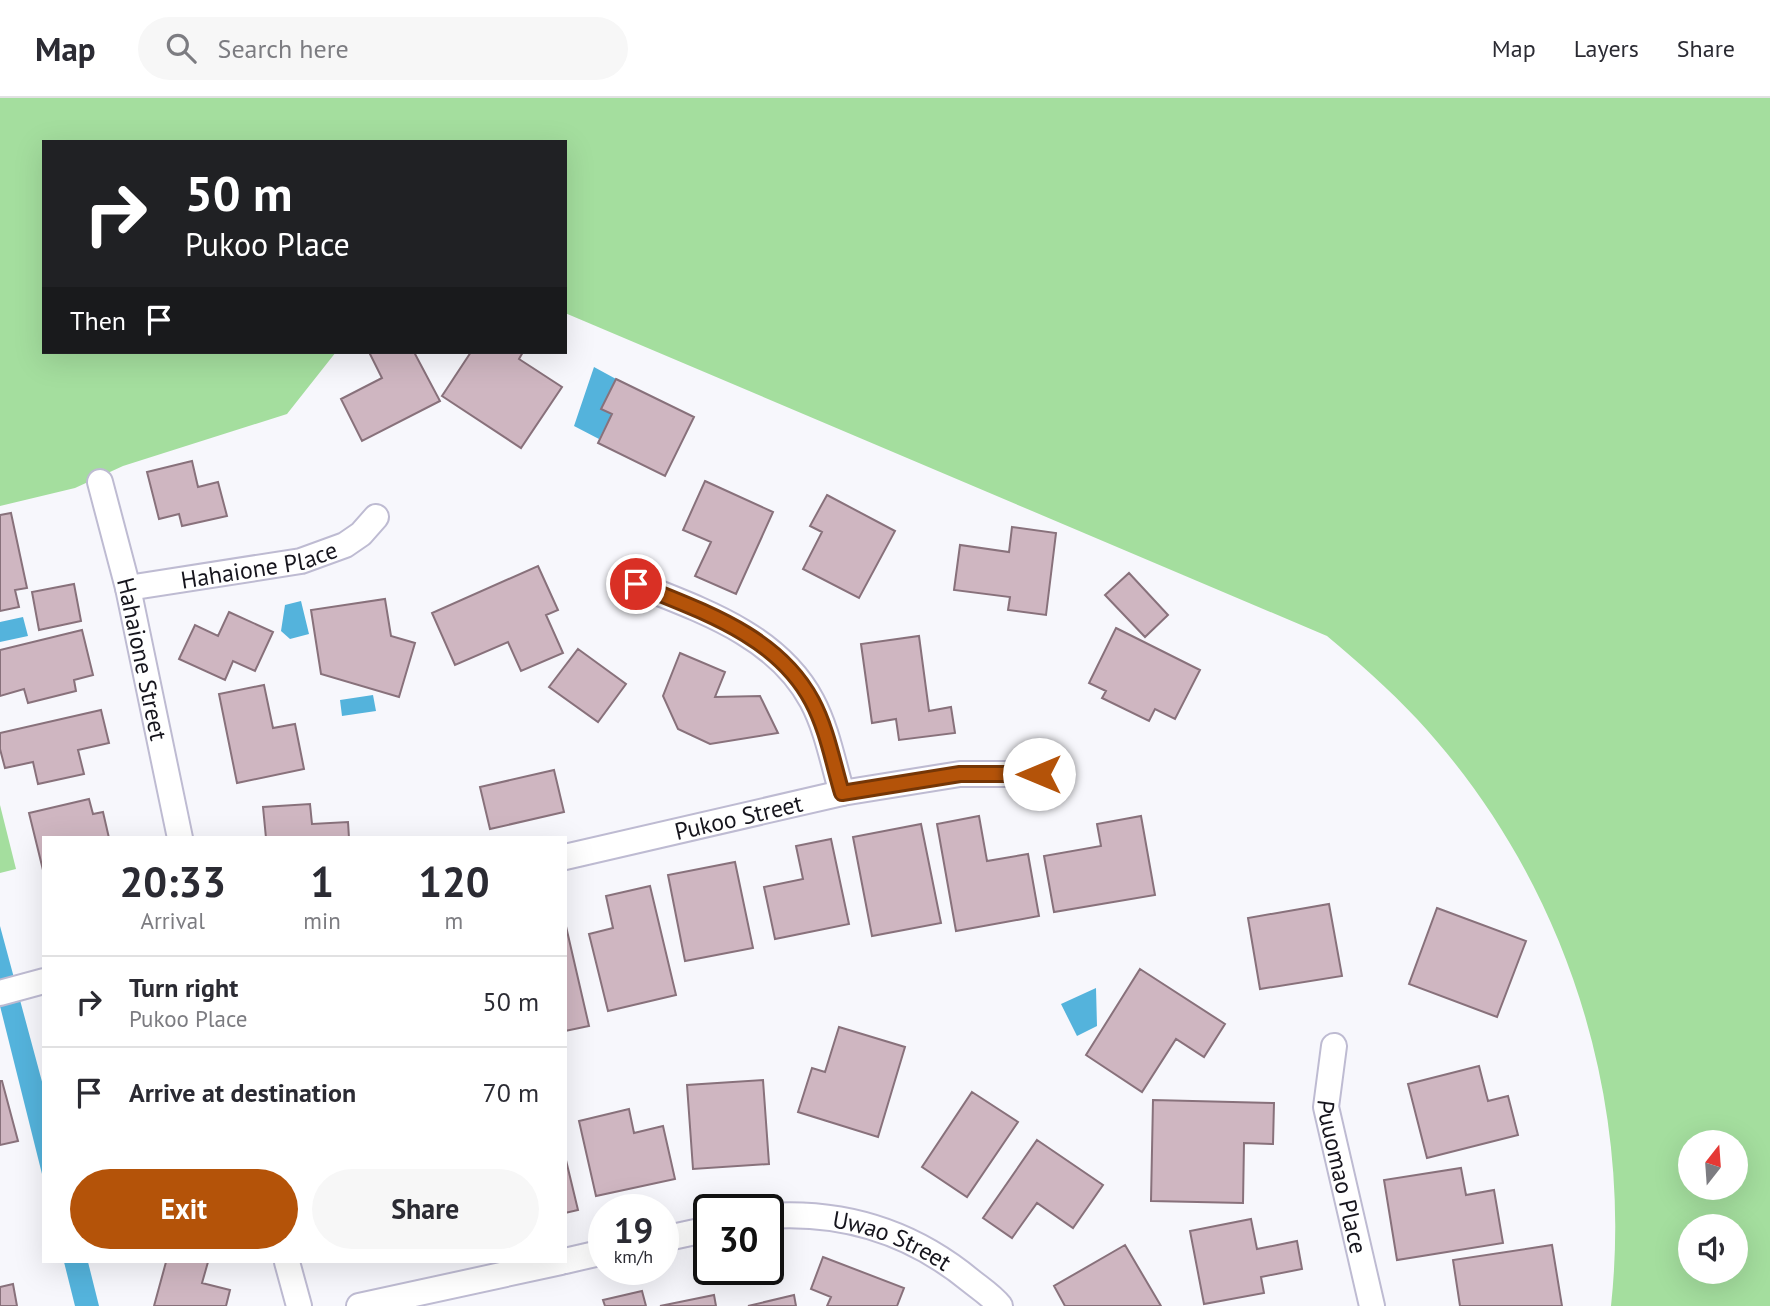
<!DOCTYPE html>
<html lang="en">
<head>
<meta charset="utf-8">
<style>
	:root { --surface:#fff; --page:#f7f7f7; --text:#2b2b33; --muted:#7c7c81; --line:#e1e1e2; --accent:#b45309 }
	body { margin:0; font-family:"PT Sans",sans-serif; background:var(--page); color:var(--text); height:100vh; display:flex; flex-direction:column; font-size:26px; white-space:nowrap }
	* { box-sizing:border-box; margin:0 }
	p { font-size:23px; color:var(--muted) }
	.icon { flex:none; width:38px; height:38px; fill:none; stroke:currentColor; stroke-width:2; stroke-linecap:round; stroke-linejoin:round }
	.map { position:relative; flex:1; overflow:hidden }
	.panel { position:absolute; left:42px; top:738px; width:525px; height:427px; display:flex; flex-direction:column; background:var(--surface); border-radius:0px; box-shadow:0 7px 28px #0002 }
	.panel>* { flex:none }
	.banner { position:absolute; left:42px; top:42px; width:525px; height:214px; border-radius:0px; box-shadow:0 7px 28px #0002; background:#202124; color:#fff; overflow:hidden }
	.needle { width:46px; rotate:17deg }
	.controls { position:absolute; left:1678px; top:1032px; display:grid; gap:14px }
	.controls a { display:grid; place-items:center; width:70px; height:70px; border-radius:50%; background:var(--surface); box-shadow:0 7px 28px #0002; font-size:35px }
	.speed { position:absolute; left:588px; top:1096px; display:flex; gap:14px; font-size:35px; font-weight:700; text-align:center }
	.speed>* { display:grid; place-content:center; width:91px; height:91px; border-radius:50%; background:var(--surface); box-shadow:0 7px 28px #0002; line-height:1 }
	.speed small { font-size:18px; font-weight:400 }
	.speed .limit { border:4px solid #111; border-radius:10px; background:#fff; color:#111 }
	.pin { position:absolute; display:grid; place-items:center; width:60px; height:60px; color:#fff; margin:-30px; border:4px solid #fff; border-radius:50%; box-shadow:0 2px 7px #0007 }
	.me { position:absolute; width:77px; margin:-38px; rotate:270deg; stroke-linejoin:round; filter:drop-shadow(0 0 5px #0008) }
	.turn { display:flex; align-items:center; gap:24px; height:147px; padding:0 28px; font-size:32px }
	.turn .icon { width:91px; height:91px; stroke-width:2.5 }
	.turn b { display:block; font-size:49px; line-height:60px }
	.then { display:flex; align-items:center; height:66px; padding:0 28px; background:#0003; gap:14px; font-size:26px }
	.eta { display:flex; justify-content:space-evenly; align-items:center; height:119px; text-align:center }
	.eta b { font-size:42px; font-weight:700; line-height:49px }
	.action { display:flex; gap:14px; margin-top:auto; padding:14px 28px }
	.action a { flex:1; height:80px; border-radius:42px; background:var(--accent); color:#fff; font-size:28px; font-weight:700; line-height:80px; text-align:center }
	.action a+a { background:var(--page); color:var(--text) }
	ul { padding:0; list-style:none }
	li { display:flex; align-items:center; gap:21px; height:91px; padding:0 28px; border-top:2px solid var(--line) }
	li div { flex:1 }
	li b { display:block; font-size:26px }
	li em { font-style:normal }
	header { display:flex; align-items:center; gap:42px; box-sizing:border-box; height:98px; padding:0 35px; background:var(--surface); border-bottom:2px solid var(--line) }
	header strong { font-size:33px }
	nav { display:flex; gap:38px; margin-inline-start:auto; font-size:24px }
	.search { width:490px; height:63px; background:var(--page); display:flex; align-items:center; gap:18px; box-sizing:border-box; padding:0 24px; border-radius:38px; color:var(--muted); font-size:26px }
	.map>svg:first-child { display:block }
	.green { fill:#a4de9e; fill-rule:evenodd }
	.water { fill:#54b3dc }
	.building { fill:#cfb6c1; stroke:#88717b; stroke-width:2 }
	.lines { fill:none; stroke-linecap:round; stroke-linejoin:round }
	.street-casing { stroke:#bebbd2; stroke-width:28 }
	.street { stroke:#fff; stroke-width:24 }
	.route-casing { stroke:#753606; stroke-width:18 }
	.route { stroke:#b45309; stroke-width:12 }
	.labels { text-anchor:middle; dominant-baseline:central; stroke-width:7; stroke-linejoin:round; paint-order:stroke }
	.street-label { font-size:24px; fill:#16151d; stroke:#fff }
</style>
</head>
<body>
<header>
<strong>Map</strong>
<div class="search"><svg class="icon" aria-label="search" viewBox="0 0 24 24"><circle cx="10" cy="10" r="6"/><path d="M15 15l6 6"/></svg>Search here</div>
<nav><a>Map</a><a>Layers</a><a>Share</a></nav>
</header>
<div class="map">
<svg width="1770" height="1208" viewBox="0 0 1770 1208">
	<rect width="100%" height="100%" fill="#f7f7fc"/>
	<path class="green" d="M0,0H1770V1208H1611C1634,995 1563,778 1417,621C1389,591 1358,564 1327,538L565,215V44H44V254H336L287,316L123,368L75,390L0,408ZM1690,1045H1736V1090H1690ZM1690,1129H1736V1174H1690Z
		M0,707L16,771L0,775Z"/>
	<path class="water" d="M594,269L616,281L602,311L612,316L599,341L574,328Z
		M301,503L309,536L290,541L281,533L285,507Z
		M23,519L28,538L0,544V524Z
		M373,597L376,613L342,618L340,602Z
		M0,828L44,991V1084L0,908Z
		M1096,890L1097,928L1077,938L1061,906Z
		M64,1164H88L99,1208H75Z"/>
	<path class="building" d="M369,254H414L440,303L362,343L341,301L382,280Z
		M471,254H523L519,261L562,289L521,350L442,298Z
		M616,281L694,319L665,378L598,345L612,316L601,311Z
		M192,363L198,389L218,384L227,418L182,428L179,416L159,421L147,374Z
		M705,383L773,414L736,496L695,478L711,444L683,432Z
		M827,397L895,433L859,500L803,471L822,434L810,428Z
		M11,415L27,490L15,492L19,509L0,513V417Z
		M1012,429L1056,435L1046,517L1008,512L1010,499L954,492L960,447L1009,454Z
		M538,468L558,512L546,517L563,555L521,573L508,544L455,567L432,515Z
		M1129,475L1168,517L1145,539L1105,497Z
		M74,486L81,523L39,532L32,494Z
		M385,501L391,538L415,545L399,599L321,576L311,512Z
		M229,514L273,534L255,573L233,563L225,582L179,561L195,527L218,538Z
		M1116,530L1200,572L1175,621L1155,611L1149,623L1102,600L1106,593L1089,585Z
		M82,532L93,577L74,582L76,593L28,605L24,591L0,598V552Z
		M919,538L929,613L951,609L955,635L899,642L896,621L872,625L861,546Z
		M578,551L626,586L598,624L549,589Z
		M680,555L725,574L715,599L760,598L778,635L710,646L678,631L663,598Z
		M264,587L273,630L295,626L304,671L237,685L219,596Z
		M101,612L109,645L78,652L84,676L38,686L33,664L5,670L0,651V635Z
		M554,672L564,714L490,731L480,689Z
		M89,701L93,716L103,714L109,740H44L43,772L29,715Z
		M310,706L312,726L348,724L349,740H266L263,709Z
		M979,718L987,763L1028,756L1039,818L956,833L937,726Z
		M1141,718L1155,797L1054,814L1044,758L1101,748L1097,726Z
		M921,726L941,825L872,838L853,739Z
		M831,741L849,826L775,841L764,789L803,781L796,748Z
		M735,764L753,850L685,863L668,777Z
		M650,788L676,897L608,913L589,836L613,830L606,798Z
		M1329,806L1342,878L1260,891L1248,820Z
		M1437,810L1526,843L1497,919L1409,886Z
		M565,824L589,928L565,933Z
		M1140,871L1225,926L1204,959L1176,941L1142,994L1086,957Z
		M839,929L905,949L878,1039L798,1014L812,970L825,974Z
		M1479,968L1488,1003L1508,998L1518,1037L1427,1060L1408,986Z
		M763,982L769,1066L693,1071L687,987Z
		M0,983H2L18,1043L0,1047Z
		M972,994L1018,1024L967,1099L922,1069Z
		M1153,1002L1274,1005L1273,1046L1244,1045L1243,1105L1151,1103Z
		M629,1011L634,1035L663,1028L675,1081L596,1098L579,1023Z
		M1037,1042L1103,1087L1073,1130L1037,1105L1012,1140L983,1120Z
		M565,1058L578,1112L565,1115Z
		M1461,1070L1466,1097L1494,1092L1503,1145L1397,1162L1384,1082Z
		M1251,1121L1257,1151L1297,1143L1302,1171L1261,1179L1264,1195L1204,1206L1190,1133Z
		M1125,1147L1161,1208H1065L1054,1188Z
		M1552,1147L1562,1208H1460L1453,1162Z
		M823,1159L904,1190L897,1208H827L831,1199L811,1191Z
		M166,1164H208L202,1185L230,1192L226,1208H154Z
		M13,1186L17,1208H0V1189Z
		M642,1193L646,1208H605L603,1202Z
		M714,1197L716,1208H660Z
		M794,1197L796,1208H748Z"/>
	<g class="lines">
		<defs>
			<g id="street">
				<path id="s1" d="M100,384L128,490L180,740"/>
				<path d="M636,486C701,512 777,537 812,603C827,631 833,665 842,695"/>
				<path id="s2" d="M128,490L301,463L345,447L361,436L376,419"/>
				<path id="s3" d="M565,759L842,695L960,676H1039"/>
				<path d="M0,895L44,883"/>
				<path id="s4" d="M1334,948L1326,1009L1372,1208"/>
				<path id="s5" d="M768,1118C844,1113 913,1135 971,1183C981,1191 992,1198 1000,1208"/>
				<path d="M663,1141L709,1131"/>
				<path d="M565,1163L604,1154"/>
				<path d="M287,1164L299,1208"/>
				<path d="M359,1208L561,1164"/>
			</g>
		</defs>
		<use href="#street" class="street-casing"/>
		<use href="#street" class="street"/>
	</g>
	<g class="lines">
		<defs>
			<path id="route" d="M636,486C701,513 777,537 812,603C827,631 833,665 842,695L960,676H1039"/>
		</defs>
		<use href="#route" class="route-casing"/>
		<use href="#route" class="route"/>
	</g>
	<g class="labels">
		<g class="street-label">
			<text stroke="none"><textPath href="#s2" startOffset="133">Hahaione Place</textPath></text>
			<text stroke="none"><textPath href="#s1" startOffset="182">Hahaione Street</textPath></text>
			<text stroke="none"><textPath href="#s3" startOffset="178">Pukoo Street</textPath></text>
			<text stroke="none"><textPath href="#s4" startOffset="133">Puuomao Place</textPath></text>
			<text stroke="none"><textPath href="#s5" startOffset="128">Uwao Street</textPath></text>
		</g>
	</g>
</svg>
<div class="controls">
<a><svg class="needle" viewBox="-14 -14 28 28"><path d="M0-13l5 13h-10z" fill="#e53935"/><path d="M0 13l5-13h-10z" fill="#7c7c81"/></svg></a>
<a><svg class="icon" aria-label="sound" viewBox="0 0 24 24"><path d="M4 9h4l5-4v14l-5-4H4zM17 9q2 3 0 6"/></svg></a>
</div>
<div class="speed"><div>19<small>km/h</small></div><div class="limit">30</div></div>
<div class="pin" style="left:636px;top:486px;background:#d93025"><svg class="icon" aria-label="arrive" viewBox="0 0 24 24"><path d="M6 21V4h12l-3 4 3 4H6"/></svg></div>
<svg class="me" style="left:1039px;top:676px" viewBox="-20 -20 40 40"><circle r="19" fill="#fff"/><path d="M0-13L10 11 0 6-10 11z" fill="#b45309"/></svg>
<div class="banner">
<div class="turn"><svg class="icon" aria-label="right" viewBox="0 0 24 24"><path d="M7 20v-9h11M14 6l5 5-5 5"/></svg><div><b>50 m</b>Pukoo Place</div></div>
<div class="then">Then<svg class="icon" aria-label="arrive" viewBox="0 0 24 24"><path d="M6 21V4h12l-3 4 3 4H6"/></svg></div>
</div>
<section class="panel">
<div class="eta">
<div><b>20:33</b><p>Arrival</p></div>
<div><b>1</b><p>min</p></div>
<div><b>120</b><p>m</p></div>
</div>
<ul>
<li><svg class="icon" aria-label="right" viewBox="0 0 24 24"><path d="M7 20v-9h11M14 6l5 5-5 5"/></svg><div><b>Turn right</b><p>Pukoo Place</p></div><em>50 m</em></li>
<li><svg class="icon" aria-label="arrive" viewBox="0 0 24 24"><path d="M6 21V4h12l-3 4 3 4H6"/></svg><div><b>Arrive at destination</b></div><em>70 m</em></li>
</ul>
<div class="action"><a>Exit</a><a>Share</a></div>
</section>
</div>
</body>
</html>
